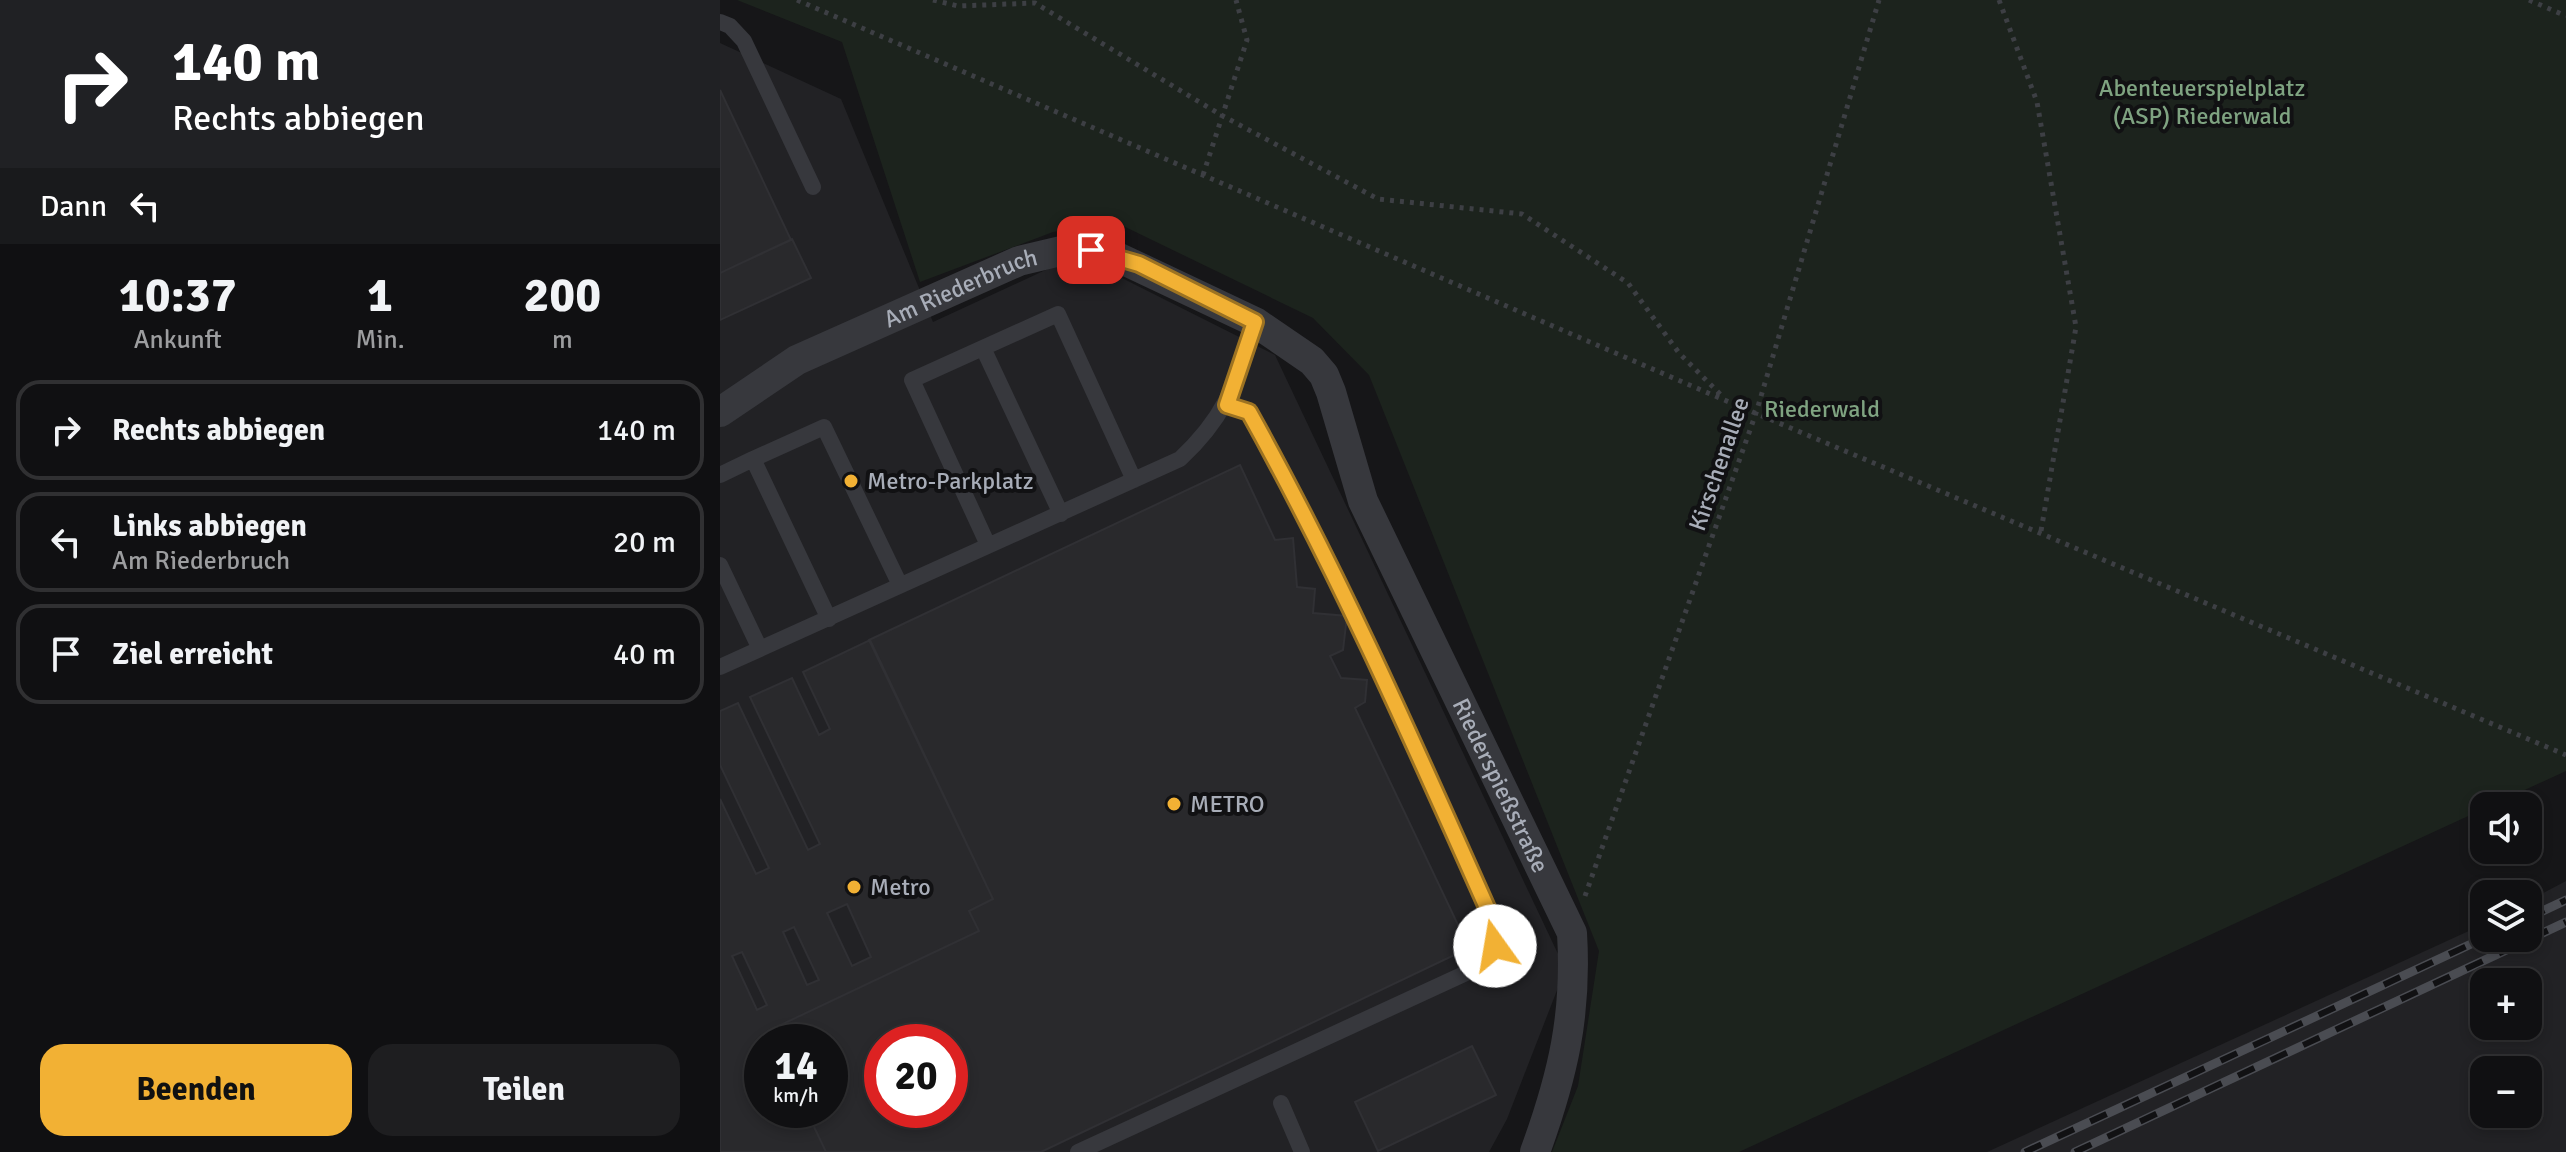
<!DOCTYPE html>
<html lang="de">
<head>
<meta charset="utf-8">
<style>
	:root { --surface:#101012; --page:#1e1e20; --text:#f1f3f6; --muted:#9c9d9f; --line:#303032; --accent:#f2b134 }
	body { margin:0; font-family:Signika,sans-serif; background:var(--page); color:var(--text); height:100vh; display:flex; flex-direction:column; font-size:30px; white-space:nowrap }
	* { box-sizing:border-box; margin:0 }
	p { font-size:26px; color:var(--muted) }
	.icon { flex:none; width:44px; height:44px; fill:none; stroke:currentColor; stroke-width:2; stroke-linecap:round; stroke-linejoin:round }
	.map { position:relative; flex:1; overflow:hidden }
	.details { display:flex; flex-direction:column; background:var(--surface); width:720px }
	.details>* { flex:none }
	.guide { background:#202124; color:#fff; overflow:hidden }
	.tools { position:absolute; left:1750px; top:792px; display:grid; gap:16px }
	.tools a { display:grid; place-items:center; width:72px; height:72px; border-radius:16px; background:var(--surface); box-shadow:0 4px 12px #0003,0 0 0 2px var(--line); font-size:40px }
	.speed { position:absolute; left:24px; top:1024px; display:flex; gap:16px; font-size:40px; font-weight:700; text-align:center }
	.speed>* { display:grid; place-content:center; width:104px; height:104px; border-radius:50%; background:var(--surface); box-shadow:0 4px 12px #0003,0 0 0 2px var(--line); line-height:1 }
	.speed small { font-size:20px; font-weight:400 }
	.speed .limit { border:12px solid #d22; background:#fff; color:#111 }
	.pin { position:absolute; display:grid; place-items:center; width:68px; height:68px; color:#fff; margin:-34px; border-radius:16px; box-shadow:0 4px 12px #0006 }
	.me { position:absolute; width:88px; margin:-44px; rotate:347deg; stroke-linejoin:round; filter:drop-shadow(0 0 6px #0008) }
	.turn { display:flex; align-items:center; gap:28px; height:168px; padding:0 40px; font-size:36px }
	.turn .icon { width:104px; height:104px; stroke-width:2.5 }
	.turn b { display:block; font-size:56px; line-height:68px }
	.then { display:flex; align-items:center; height:76px; padding:0 40px; background:#0003; gap:16px; font-size:30px }
	.eta { display:flex; justify-content:space-evenly; align-items:center; height:136px; text-align:center }
	.eta b { font-size:48px; font-weight:700; line-height:56px }
	.primary-button { display:flex; gap:16px; margin-top:auto; padding:16px 40px }
	.primary-button a { flex:1; height:92px; border-radius:24px; background:var(--accent); color:#111; font-size:32px; font-weight:700; line-height:92px; text-align:center }
	.primary-button a+a { background:var(--page); color:var(--text) }
	ul { padding:0; list-style:none }
	li { display:flex; align-items:center; gap:24px; height:100px; margin:0 16px 12px; padding:0 24px; border:4px solid var(--line); border-radius:24px }
	li div { flex:1 }
	li b { display:block; font-size:30px }
	li em { font-style:normal }
	main { display:flex; flex:1; min-height:0 }
	.map>svg:first-child { display:block }
	.built { fill:#222225; fill-rule:evenodd }
	.green { fill:#1c231d }
	.building { fill:#29292c; stroke:#303034; stroke-width:2; fill-rule:evenodd }
	.lines { fill:none; stroke-linecap:round; stroke-linejoin:round }
	.path { stroke:#3d3f44; stroke-width:5; stroke-dasharray:4 6; stroke-linecap:butt }
	.lane { stroke:#37383d; stroke-width:16 }
	.street { stroke:#37383d; stroke-width:30 }
	.rail-casing { stroke:#4a4c52; stroke-width:9 }
	.rail { stroke:#111113; stroke-width:6; stroke-dasharray:18; stroke-linecap:butt }
	.route-casing { stroke:#9d7322; stroke-width:20 }
	.route { stroke:#f2b134; stroke-width:14 }
	.poi-dot { fill:#f2b134; stroke:#111113; stroke-width:3 }
	.labels { text-anchor:middle; dominant-baseline:central; stroke-width:8; stroke-linejoin:round; paint-order:stroke }
	.park-label { font-size:24px; fill:#7fa381; stroke:#111113 }
	.street-label { font-size:24px; fill:#a8adb8; stroke:#111113 }
	.poi-label { font-size:24px; fill:#a8adb8; stroke:#111113; text-anchor:start }
</style>
</head>
<body>
<main>
<section class="details">
<div class="guide">
<div class="turn"><svg class="icon" aria-label="right" viewBox="0 0 24 24"><path d="M7 20v-9h11M14 6l5 5-5 5"/></svg><div><b>140 m</b>Rechts abbiegen</div></div>
<div class="then">Dann<svg class="icon" aria-label="left" viewBox="0 0 24 24"><path d="M17 20v-9H6M10 6l-5 5 5 5"/></svg></div>
</div>
<div class="eta">
<div><b>10:37</b><p>Ankunft</p></div>
<div><b>1</b><p>Min.</p></div>
<div><b>200</b><p>m</p></div>
</div>
<ul>
<li><svg class="icon" aria-label="right" viewBox="0 0 24 24"><path d="M7 20v-9h11M14 6l5 5-5 5"/></svg><div><b>Rechts abbiegen</b></div><em>140 m</em></li>
<li><svg class="icon" aria-label="left" viewBox="0 0 24 24"><path d="M17 20v-9H6M10 6l-5 5 5 5"/></svg><div><b>Links abbiegen</b><p>Am Riederbruch</p></div><em>20 m</em></li>
<li><svg class="icon" aria-label="arrive" viewBox="0 0 24 24"><path d="M6 21V4h12l-3 4 3 4H6"/></svg><div><b>Ziel erreicht</b></div><em>40 m</em></li>
</ul>
<div class="primary-button"><a>Beenden</a><a>Teilen</a></div>
</section>
<div class="map">
<svg width="1846" height="1152" viewBox="0 0 1846 1152">
	<rect width="100%" height="100%" fill="#161618"/>
	<path class="built" d="M0,43L121,99L213,322L332,267H380L555,355L839,956L841,980L787,1119L769,1152H0ZM42,1042H110V1110H42ZM162,1042H230V1110H162Z
		M1846,881V1152H1267L1764,924V938H1808V901ZM1764,982H1808V1026H1764ZM1764,1070H1808V1114H1764Z"/>
	<path class="green" d="M17,0H1846V771L1019,1152H832L858,1086L879,951L649,375L593,318L395,222L333,232L200,282L122,42Z"/>
	<path class="building" d="M0,90L71,240L0,273Z
		M72,239L91,278L0,320V273Z
		M520,465L555,540L573,538L577,587L595,589L593,613L627,616L623,650L610,656L621,678L647,680L645,702L635,708L749,948L321,1152H106L86,1110H110V1042H54L48,1031L259,931L249,911L273,899L149,640ZM162,1042H230V1110H162Z
		M150,640L273,899L249,911L259,931L48,1031L54,1042H42V1110H86L106,1152H0V799L36,874L49,868L0,765V711L18,703L88,850L100,844L30,697L72,678L99,735L110,729L83,672ZM127,904L151,957L132,966L107,913ZM74,927L99,980L87,985L63,932ZM22,952L47,1005L37,1010L12,956Z
		M752,1046L776,1095L658,1151L635,1102Z"/>
	<g class="lines">
		<path class="path" d="M77,0L1009,402L1846,755
			M213,0L238,6L315,3L501,115L658,199L802,214L908,283L959,353L1004,398
			M1279,0L1317,102L1356,327L1321,531
			M1809,0L1846,16
			M483,175L527,40L516,0
			M865,896L1036,413L1159,0"/>
		<path class="lane" d="M0,22L10,26L24,41L93,187
			M263,348L341,514
			M33,459L104,427L180,585
			M0,475L33,459L109,619
			M268,545L192,380L338,314L414,480
			M0,565L40,649
			M0,667L460,459C508,414 515,383 535,322
			M561,1103L582,1152
			M358,1152L757,968C771,957 777,948 777,930C700,754 623,580 529,412L507,405"/>
		<path class="street" id="s1" d="M0,412L77,360L299,261L345,250L393,255L535,322L592,361L604,375L611,392L643,501L852,933C857,1015 843,1075 815,1152"/>
		<defs>
			<path id="rail" d="M1808,918L1846,900
				M1305,1152L1764,938
				M1355,1152L1846,922"/>
		</defs>
		<use href="#rail" class="rail-casing"/>
		<use href="#rail" class="rail"/>
	</g>
	<g class="lines">
		<defs>
			<path id="route" d="M371,250L419,264L535,322L507,405L529,412C623,581 698,753 777,930L775,946"/>
		</defs>
		<use href="#route" class="route-casing"/>
		<use href="#route" class="route"/>
	</g>
	<g class="poi-dot">
		<circle cx="131" cy="481" r="8"/>
		<circle cx="454" cy="804" r="8"/>
		<circle cx="134" cy="887" r="8"/>
	</g>
	<g class="labels">
		<g class="park-label">
			<text x="1482" y="88">Abenteuerspielplatz<tspan x="1482" dy="28">(ASP) Riederwald</tspan></text>
			<text x="1102" y="409">Riederwald</text>
		</g>
		<g class="street-label">
			<text stroke="none"><textPath href="#s1" startOffset="272">Am Riederbruch</textPath></text>
			<text transform="translate(999 464) rotate(-71)">Kirschenallee</text>
			<text stroke="none"><textPath href="#s1" startOffset="1124">Riederspießstraße</textPath></text>
		</g>
		<g class="poi-label">
			<text x="147" y="481">Metro-Parkplatz</text>
			<text x="470" y="804">METRO</text>
			<text x="150" y="887">Metro</text>
		</g>
	</g>
</svg>
<div class="tools">
<a><svg class="icon" aria-label="sound" viewBox="0 0 24 24"><path d="M4 9h4l5-4v14l-5-4H4zM17 9q2 3 0 6"/></svg></a>
<a><svg class="icon" aria-label="layers" viewBox="0 0 24 24"><path d="M12 4l9 5-9 5-9-5zM3 14l9 5 9-5"/></svg></a>
<a>+</a>
<a>−</a>
</div>
<div class="speed"><div>14<small>km/h</small></div><div class="limit">20</div></div>
<div class="pin" style="left:371px;top:250px;background:#d93025"><svg class="icon" aria-label="arrive" viewBox="0 0 24 24"><path d="M6 21V4h12l-3 4 3 4H6"/></svg></div>
<svg class="me" style="left:775px;top:946px" viewBox="-20 -20 40 40"><circle r="19" fill="#fff"/><path d="M0-13L10 11 0 6-10 11z" fill="#f2b134"/></svg>
</div>
</main>
</body>
</html>
